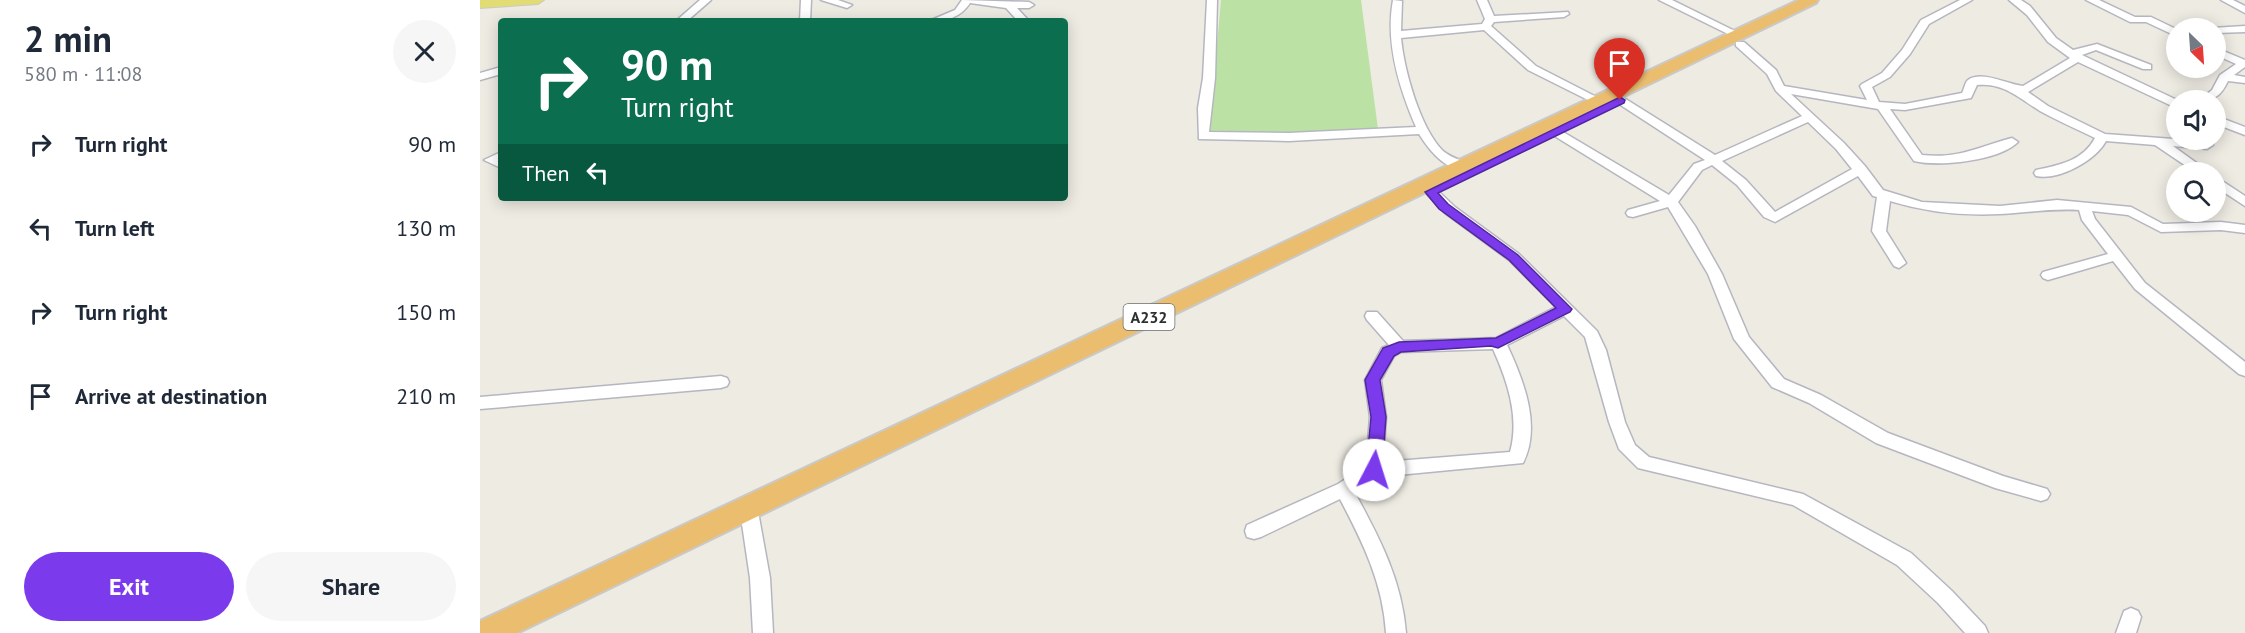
<!DOCTYPE html>
<html lang="en">
<head>
<meta charset="utf-8">
<style>
	:root { --surface:#fff; --page:#f6f6f7; --text:#1f2937; --muted:#747a83; --accent:#7c3aed }
	body { margin:0; font-family:"PT Sans",sans-serif; background:var(--page); color:var(--text); height:100vh; display:flex; flex-direction:column; font-size:22px; white-space:nowrap }
	* { box-sizing:border-box; margin:0 }
	p { font-size:20px; color:var(--muted) }
	.icon { flex:none; width:33px; height:33px; fill:none; stroke:currentColor; stroke-width:2; stroke-linecap:round; stroke-linejoin:round }
	.map { position:relative; flex:1; overflow:hidden }
	.panel { display:flex; flex-direction:column; background:var(--surface); width:480px }
	.panel>* { flex:none }
	.guide { position:absolute; left:18px; top:18px; width:570px; height:183px; border-radius:6px; box-shadow:0 3px 15px #0003; background:#0b6e4f; color:#fff; overflow:hidden }
	.needle { width:39px; rotate:155deg }
	.buttons { position:absolute; left:1686px; top:18px; display:grid; gap:12px }
	.buttons a { display:grid; place-items:center; width:60px; height:60px; border-radius:50%; background:var(--surface); box-shadow:0 3px 15px #0003; font-size:30px }
	.pin { position:absolute; display:grid; place-items:center; width:51px; height:51px; color:#fff; margin:-62px -26px; border-radius:50% 50% 50% 0; rotate:-45deg; box-shadow:0 0 6px #0007 }
	.pin .icon { rotate:45deg }
	.me { position:absolute; width:66px; margin:-33px; rotate:5deg; stroke-linejoin:round; filter:drop-shadow(0 0 4px #0008) }
	.turn { display:flex; align-items:center; gap:21px; height:126px; padding:0 24px; font-size:27px }
	.turn .icon { width:78px; height:78px; stroke-width:2.5 }
	.turn b { display:block; font-size:42px; line-height:51px }
	.then { display:flex; align-items:center; height:57px; padding:0 24px; background:#0003; gap:12px; font-size:22px }
	.round { display:grid; place-items:center; flex:none; width:63px; height:63px; border-radius:32px; background:var(--page) }
	.head { display:flex; align-items:center; justify-content:space-between; height:102px; padding:0 24px }
	h1 { font-size:36px; font-weight:700; line-height:45px }
	.button { display:flex; gap:12px; margin-top:auto; padding:12px 24px }
	.button a { flex:1; height:69px; border-radius:36px; background:var(--accent); color:#fff; font-size:24px; font-weight:700; line-height:69px; text-align:center }
	.button a+a { background:var(--page); color:var(--text) }
	ul { padding:0; list-style:none }
	li { display:flex; align-items:center; gap:18px; height:84px; padding:0 24px }
	li div { flex:1 }
	li b { display:block; font-size:22px }
	li em { font-style:normal }
	main { display:flex; flex:1; min-height:0 }
	.map>svg:first-child { display:block }
	.pitch { fill:#bbe2a4 }
	.lines { fill:none; stroke-linecap:round; stroke-linejoin:round }
	.minor-casing { stroke:#b6b6c0; stroke-width:3 }
	.major-casing { stroke:#c9c9c9; stroke-width:2 }
	.highway-casing { stroke:#c9c9c9; stroke-width:4 }
	.minor { fill:#fff; fill-rule:evenodd }
	.major { fill:#e1dd74; fill-rule:evenodd }
	.highway { fill:#ebbe6f; fill-rule:evenodd }
	.route { fill:#7c3aed; stroke:#51269a; stroke-width:1.5 }
	.labels { text-anchor:middle; dominant-baseline:central; stroke-width:4.5; stroke-linejoin:round; paint-order:stroke }
	.shield { fill:#fff; stroke:#6d6d6d; stroke-width:1.5 }
	.shield-label { font-size:16px; font-weight:bold; fill:#2e2e2e }
</style>
</head>
<body>
<main>
<section class="panel">
<div class="head"><div><h1>2 min</h1><p>580 m · 11:08</p></div><a class="round"><svg class="icon" aria-label="close" viewBox="0 0 24 24"><path d="M6 6l12 12M18 6L6 18"/></svg></a></div>
<ul>
<li><svg class="icon" aria-label="right" viewBox="0 0 24 24"><path d="M7 20v-9h11M14 6l5 5-5 5"/></svg><div><b>Turn right</b></div><em>90 m</em></li>
<li><svg class="icon" aria-label="left" viewBox="0 0 24 24"><path d="M17 20v-9H6M10 6l-5 5 5 5"/></svg><div><b>Turn left</b></div><em>130 m</em></li>
<li><svg class="icon" aria-label="right" viewBox="0 0 24 24"><path d="M7 20v-9h11M14 6l5 5-5 5"/></svg><div><b>Turn right</b></div><em>150 m</em></li>
<li><svg class="icon" aria-label="arrive" viewBox="0 0 24 24"><path d="M6 21V4h12l-3 4 3 4H6"/></svg><div><b>Arrive at destination</b></div><em>210 m</em></li>
</ul>
<div class="button"><a>Exit</a><a>Share</a></div>
</section>
<div class="map">
<svg width="1765" height="633" viewBox="0 0 1765 633">
	<rect width="100%" height="100%" fill="#edebe2"/>
	<path class="pitch" d="M741,0H881L898,129L729,135Z"/>
	<g class="lines">
		<defs>
			<path id="minor" d="M220,0H231L207,21H196Z
				M321,0H331L330,21H320Z
				M341,0H358L372,5L367,8Z
				M482,0L549,2L554,5L549,8H537L549,21H538L526,8L490,3C480,18 467,21 449,21L475,10Z
				M727,0H737L735,78L729,132L809,133L936,127C919,88 905,43 913,0L922,1L921,31L1002,24L1005,19L997,0H1007L1014,16L1088,12L1089,14L1084,17L1014,22L1011,26L1056,66L1134,106L1128,109L1124,108L1048,70L1004,30L921,38C924,70 940,128 963,151C970,157 980,160 988,163L990,166L988,169C967,173 949,150 939,134L809,141L719,139L718,108L723,78Z
				M1179,0H1192L1263,35L1254,37Z
				M1480,0H1492L1449,24L1430,54L1410,77L1392,87L1399,102L1425,104L1482,93C1484,90 1485,82 1488,80C1502,70 1529,85 1543,86L1590,58L1568,42L1547,15L1529,0H1541L1550,6L1576,38L1593,50L1617,44L1671,65V69H1663L1616,50L1602,55L1697,100L1696,107L1692,106L1598,62L1548,92L1568,106L1625,134L1721,141L1733,140V145L1727,149L1693,146L1729,172H1715L1675,145L1626,141C1615,161 1578,181 1556,176L1554,173L1556,170C1579,165 1603,161 1615,138C1597,129 1578,121 1560,111C1539,98 1523,82 1497,85L1491,98L1425,110L1410,109L1442,155C1479,159 1498,147 1532,138L1538,142C1519,161 1459,167 1434,161L1398,109L1311,94L1364,143L1385,166L1403,190L1442,202L1520,206L1577,200L1651,207L1683,224L1741,222L1765,225V233L1741,230L1681,232L1648,215L1612,211L1615,219L1665,283L1765,362V376L1759,374L1655,289L1633,261L1568,280L1563,278L1561,275L1563,272L1628,254L1602,220L1599,210C1572,208 1547,213 1520,214C1482,216 1446,212 1410,201L1406,231L1426,263L1419,268L1414,266L1392,231L1397,197L1393,196L1378,176L1295,222L1284,217L1257,185L1232,165L1222,170L1198,202L1215,226L1242,274L1269,337L1304,379L1341,395L1408,433L1523,476L1567,489L1570,494L1567,499L1561,501L1515,488L1396,443L1329,403L1292,387L1254,339L1228,274L1188,207L1153,217L1148,216L1146,213L1148,210L1180,201L1068,132L1074,128L1078,129L1189,195L1214,164L1225,160L1136,102V98H1144L1235,155L1322,116L1296,91L1287,74L1256,46V42H1264L1296,70L1304,86L1387,100L1380,86L1382,84L1402,73L1422,50L1441,20ZM1328,122L1356,149L1372,169L1295,212L1266,180L1242,161Z
				M1606,0H1619L1655,17H1671L1696,29V36L1666,22H1650Z
				M1741,0H1753L1765,6V13Z
				M1765,26V32L1736,33V28H1732Z
				M1736,48L1765,60V67L1754,75L1765,77V83L1748,81C1741,95 1736,100 1720,100L1732,90L1740,75L1756,64L1736,55Z
				M21,67V74L0,80V73Z
				M1736,116L1765,127V135L1736,124Z
				M21,152V168L4,160Z
				M1736,177L1765,196V206L1736,187Z
				M951,188L956,189L975,207L1039,254L1117,331L1126,350L1145,422L1155,445L1169,457L1323,494L1431,553L1472,591L1505,626L1508,633H1485L1458,603L1417,565L1313,505L1158,468L1139,449L1129,422L1105,337L1084,316L1027,345C1043,379 1062,426 1043,463L897,477L874,491C899,537 922,580 926,633H906C903,583 883,543 860,499L781,537L774,539L767,537L765,531L767,525L858,484L886,466L890,417L885,380L902,348L909,345L887,320L885,316L887,312H897L923,341L1016,338L1076,307L1029,260L965,213L945,192ZM1013,349C1027,380 1040,417 1030,452L903,462L906,417L901,380L914,356L921,352Z
				M241,376L247,378L249,382L247,386L241,388L0,409V397Z
				M270,509L276,512L279,517L290,578L293,633H273L270,578L261,517L264,512Z
				M1651,608L1658,611L1661,617L1656,633H1636L1644,611Z"/>
			<path id="major" d="M0,0H64L58,4L0,8Z"/>
			<path id="highway" d="M1319,0H1338L1336,3L37,633H0V621Z"/>
		</defs>
		<use href="#minor" class="minor-casing"/>
		<use href="#major" class="major-casing"/>
		<use href="#highway" class="highway-casing"/>
		<use href="#minor" class="minor"/>
		<use href="#major" class="major"/>
		<use href="#highway" class="highway"/>
	</g>
	<path class="route" d="M1140,97L1145,100L1144,103L958,193L968,204L1038,255L1092,309L1090,312L1018,348L1011,346L921,352L914,356L900,380L906,417L902,470L900,475L894,477L888,475L886,470L891,417L885,380L903,348L919,342L1016,338L1076,308L1029,260L959,209L945,192Z"/>
	<g class="labels">
		<rect class="shield" x="643.5" y="304" width="51" height="26" rx="4.5"/>
		<g class="shield-label">
			<text x="669" y="317">A232</text>
		</g>
	</g>
</svg>
<div class="buttons">
<a><svg class="needle" viewBox="-14 -14 28 28"><path d="M0-13l5 13h-10z" fill="#e53935"/><path d="M0 13l5-13h-10z" fill="#747a83"/></svg></a>
<a><svg class="icon" aria-label="sound" viewBox="0 0 24 24"><path d="M4 9h4l5-4v14l-5-4H4zM17 9q2 3 0 6"/></svg></a>
<a><svg class="icon" aria-label="search" viewBox="0 0 24 24"><circle cx="10" cy="10" r="6"/><path d="M15 15l6 6"/></svg></a>
</div>
<div class="pin" style="left:1140px;top:100px;background:#d93025"><svg class="icon" aria-label="arrive" viewBox="0 0 24 24"><path d="M6 21V4h12l-3 4 3 4H6"/></svg></div>
<svg class="me" style="left:894px;top:470px" viewBox="-20 -20 40 40"><circle r="19" fill="#fff"/><path d="M0-13L10 11 0 6-10 11z" fill="#7c3aed"/></svg>
<div class="guide">
<div class="turn"><svg class="icon" aria-label="right" viewBox="0 0 24 24"><path d="M7 20v-9h11M14 6l5 5-5 5"/></svg><div><b>90 m</b>Turn right</div></div>
<div class="then">Then<svg class="icon" aria-label="left" viewBox="0 0 24 24"><path d="M17 20v-9H6M10 6l-5 5 5 5"/></svg></div>
</div>
</div>
</main>
</body>
</html>
